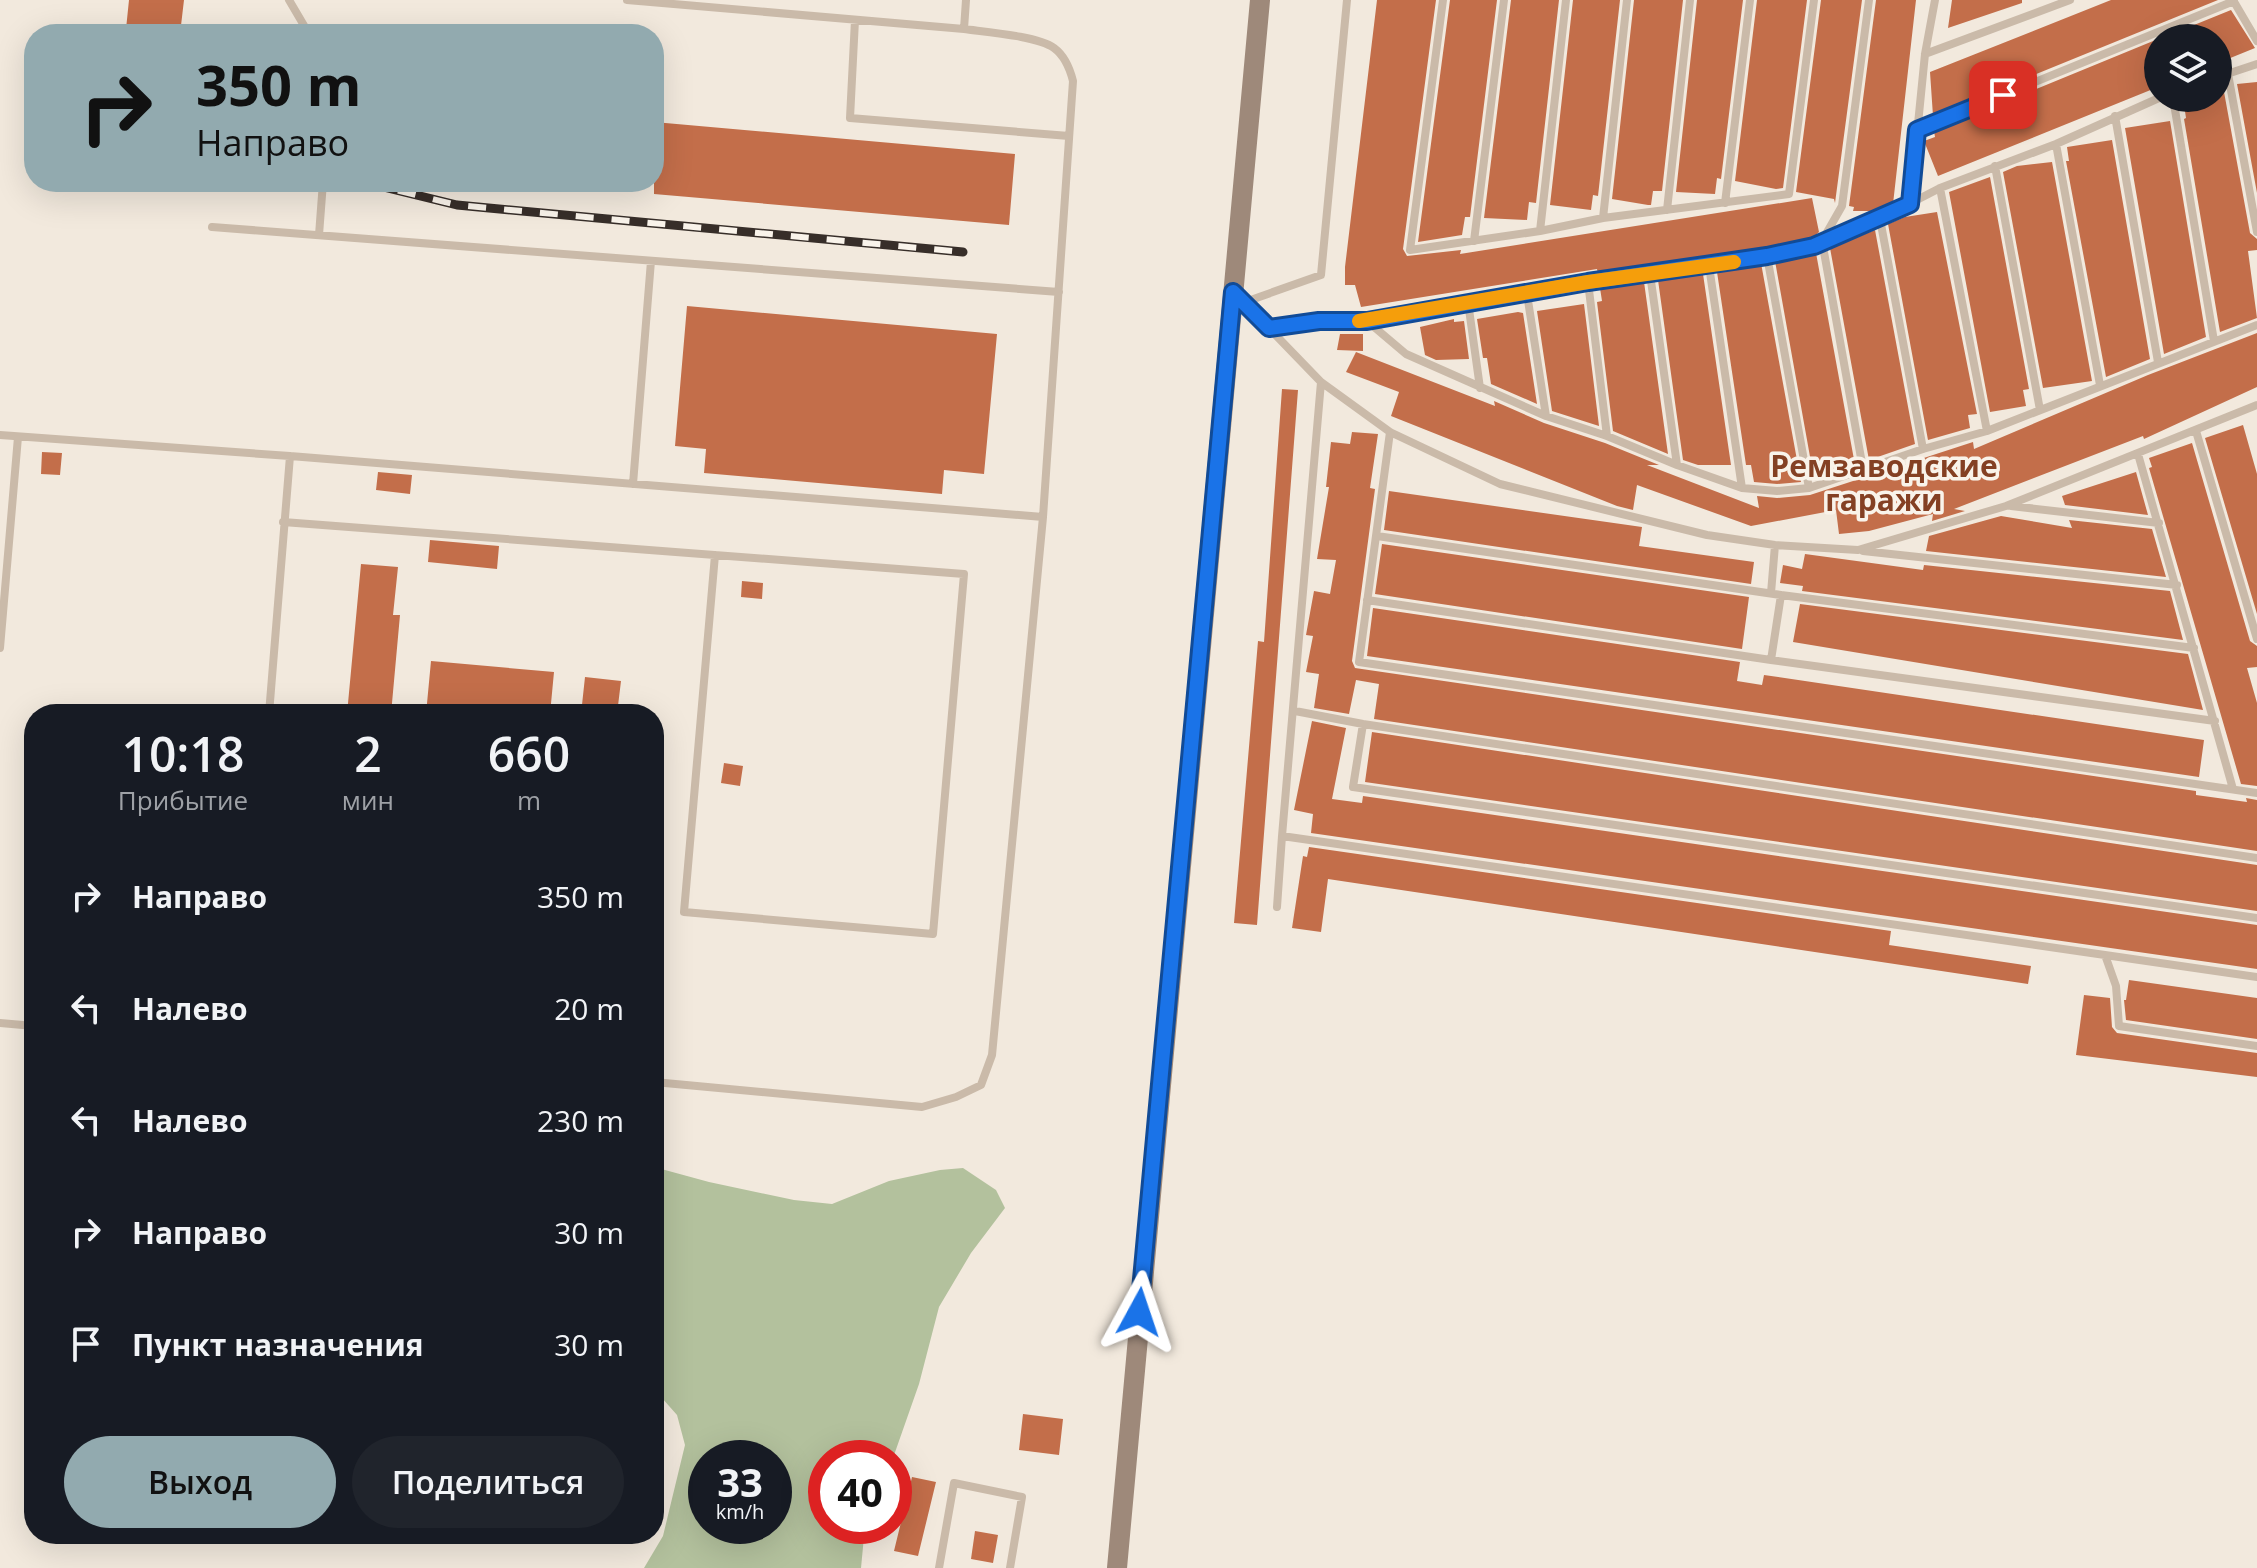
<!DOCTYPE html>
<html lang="ru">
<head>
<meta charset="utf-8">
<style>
	:root { --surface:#171b24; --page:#20242c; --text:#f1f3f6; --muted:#9ea1a6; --accent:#92aaaf }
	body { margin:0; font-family:"Open Sans",sans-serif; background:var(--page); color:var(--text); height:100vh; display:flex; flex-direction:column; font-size:30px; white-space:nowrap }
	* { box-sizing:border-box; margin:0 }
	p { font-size:26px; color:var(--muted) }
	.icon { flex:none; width:44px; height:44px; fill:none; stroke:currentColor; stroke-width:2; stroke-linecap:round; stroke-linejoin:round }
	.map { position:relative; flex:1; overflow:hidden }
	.sheet { position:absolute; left:24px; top:704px; width:640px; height:840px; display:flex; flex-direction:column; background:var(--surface); border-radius:32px; box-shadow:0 8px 32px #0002 }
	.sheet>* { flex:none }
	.top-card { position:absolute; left:24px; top:24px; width:640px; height:168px; border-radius:32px; box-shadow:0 8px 32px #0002; background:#92aaaf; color:#111; overflow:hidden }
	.buttons { position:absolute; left:2144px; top:24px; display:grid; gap:16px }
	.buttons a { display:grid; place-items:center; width:88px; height:88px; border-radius:50%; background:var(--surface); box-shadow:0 8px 32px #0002; font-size:40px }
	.speed { position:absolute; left:688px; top:1440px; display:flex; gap:16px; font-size:40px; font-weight:700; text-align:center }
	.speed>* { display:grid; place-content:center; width:104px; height:104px; border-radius:50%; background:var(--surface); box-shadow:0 8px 32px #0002; line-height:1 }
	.speed small { font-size:20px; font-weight:400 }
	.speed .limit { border:12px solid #d22; background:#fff; color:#111 }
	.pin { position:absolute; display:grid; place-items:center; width:68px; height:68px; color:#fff; margin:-34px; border-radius:16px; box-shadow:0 4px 12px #0006 }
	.me { position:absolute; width:88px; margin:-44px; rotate:5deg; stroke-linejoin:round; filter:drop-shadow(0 0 6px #0008) }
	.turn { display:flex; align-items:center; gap:28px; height:168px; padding:0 40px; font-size:36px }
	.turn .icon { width:104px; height:104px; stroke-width:2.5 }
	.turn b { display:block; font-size:56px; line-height:68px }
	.eta { display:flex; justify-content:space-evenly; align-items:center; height:136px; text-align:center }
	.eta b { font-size:48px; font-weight:600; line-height:56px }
	.action { display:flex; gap:16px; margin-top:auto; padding:16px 40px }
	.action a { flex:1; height:92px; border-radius:48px; background:var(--accent); color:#111; font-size:32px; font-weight:600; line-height:92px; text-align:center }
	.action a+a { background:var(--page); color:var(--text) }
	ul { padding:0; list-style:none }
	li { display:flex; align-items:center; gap:24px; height:112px; padding:0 40px }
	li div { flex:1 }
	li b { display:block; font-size:30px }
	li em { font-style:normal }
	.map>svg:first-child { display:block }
	.green { fill:#b3c19d; fill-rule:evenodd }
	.building { fill:#c36e4a }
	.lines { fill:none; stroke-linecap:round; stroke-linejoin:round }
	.lane { stroke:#cabaa9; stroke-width:8 }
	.secondary { stroke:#9e897a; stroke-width:20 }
	.rail-casing { stroke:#372e29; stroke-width:9 }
	.rail { stroke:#f9f3ea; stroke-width:6; stroke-dasharray:18; stroke-linecap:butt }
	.route-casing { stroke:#114b97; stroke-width:20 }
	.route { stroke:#1a73e8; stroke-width:14 }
	.slow { stroke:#f59e0b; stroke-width:14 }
	.labels { text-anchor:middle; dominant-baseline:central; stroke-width:7; stroke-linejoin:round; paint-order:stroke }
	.neighbourhood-label { font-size:30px; font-weight:bold; fill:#844023; stroke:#f9f3ea }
</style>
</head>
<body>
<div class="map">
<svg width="2257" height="1568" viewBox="0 0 2257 1568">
	<rect width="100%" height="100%" fill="#f2e9dd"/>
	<path class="green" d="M654,1167L709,1182L794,1200L832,1204L889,1181L940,1170L963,1168L996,1190L1005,1208L971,1253L939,1307L919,1384L893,1458H826V1526H865L861,1568H644L663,1536L685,1445L677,1415L654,1389ZM706,1458H774V1526H706Z"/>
	<path class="building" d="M129,0H184L180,34L126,29Z
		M1377,0H1436L1403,249L1407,256L1461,250L1460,254L1812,198L1819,232L1812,239L1708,259L1598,274L1597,269L1361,307L1355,285H1345V267Z
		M1450,0H1497L1470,217H1465L1462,235L1418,242Z
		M1511,0H1559L1536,203L1529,202L1527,220L1484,218Z
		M1573,0H1620L1598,196L1593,195L1591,210L1550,205Z
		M1634,0H1683L1662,191H1653L1651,205H1648L1612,199Z
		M1697,0H1743L1721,179L1717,178L1715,194L1676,192Z
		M1757,0H1807L1783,188L1776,189L1735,181Z
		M1821,0H1862L1835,203L1834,199L1796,192Z
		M1876,0H1916L1893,204L1879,211H1853L1854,207L1849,206Z
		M1952,0H2022V3L1948,28Z
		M2111,0H2218L1933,116L1930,72Z
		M2231,10L2255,48L2218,63V38H2162Z
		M2158,39V87L1938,176L1924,141L1935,137L1934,131Z
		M2257,82V193L2237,84Z
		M2224,92L2250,233L2257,239V250L2248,251L2257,318L2220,332L2184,119L2186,118L2183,98H2218V93Z
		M2170,121L2206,337L2164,354L2125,128Z
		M654,122L1015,154L1009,225L654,194Z
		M2112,140L2150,359L2106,377L2066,161H2069L2067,147Z
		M2052,162L2092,381L2043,388L2003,172L2017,166Z
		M1990,177L2029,389L2023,390L2026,406L1990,412L1949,192Z
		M1937,212L1977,414L1968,415L1970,428L1928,440L1888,224L1905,217Z
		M1875,230L1915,444L1869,460L1830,248Z
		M1816,253L1855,465L1814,479L1775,261Z
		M1761,263L1801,482L1777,484L1754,482L1751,465H1746L1717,272Z
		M1703,274L1731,465H1698L1683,460L1658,280Z
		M1644,282L1668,454L1613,431L1597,302L1602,301L1600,288Z
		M1584,304L1599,426L1552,411L1537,311Z
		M687,306L997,334L984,474L944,470L942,494L704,473L706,449L675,446Z
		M1518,312L1523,313L1537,404L1491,384L1487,358H1483L1477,319Z
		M1454,319V322L1464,321L1469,359L1436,360L1425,355L1420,327Z
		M2257,333V387L2144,439L2143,436L1954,509L1965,511L1932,521L1933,514L1869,531L1839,534L1836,510L1751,526L1637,485L1633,510L1617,506L1391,416L1399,392L1346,372L1356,352L1495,406L1494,401L1544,423L1605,443L1659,465H1647L1759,508L1757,496L1777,498L1810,495L1973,442L1974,449L2148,375Z
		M1340,334H1363V351L1337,350Z
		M1282,389L1298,390L1257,925L1234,923L1258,641L1264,642Z
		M2243,425L2257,474V614L2205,438Z
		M1352,432L1378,434L1370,488L1375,489L1352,661L1355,668L2196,791V795L2247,802L2246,798L2257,800V851L1374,719L1379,684L1356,680L1349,714L1314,708L1319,674L1306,672L1313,636L1306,635L1314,591L1330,594L1336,560L1317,559L1329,487H1326L1331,442L1350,444Z
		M2192,443L2250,641L2257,646V667L2247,668L2257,703V786L2241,784L2149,468L2152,467L2149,458Z
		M42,452L62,453L60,475L41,474Z
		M378,472L412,475L410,494L376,490Z
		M2136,472L2148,515L2065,505L2062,496Z
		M1389,491L1642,527L1639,546L1754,562L1751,584L1384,530Z
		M2001,516L2072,528L2069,520L2152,529L2166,577L1926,551L1929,536Z
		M430,540L499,546L497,569L428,562Z
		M1382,544L1749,597L1742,649L1375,594Z
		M1805,554L1923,570L1924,565L2170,591L2183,640L1802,591L1803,586L1780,583L1783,565L1802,569Z
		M361,564L398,567L393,615H400L391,714H347Z
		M742,581L763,583L762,599L741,597Z
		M1800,604L2188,654L2203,710L1793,642Z
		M1373,608L1740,662L1737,681L1762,685L1764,675L2204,740L2199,777L1367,656Z
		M431,661L554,672L550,714H426Z
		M585,677L621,681L617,714H581Z
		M1312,721L1346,728L1332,799L1362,803L1363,796L2257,925V969L1311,833L1313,814L1294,810Z
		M1372,732L2257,865V911L1365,782Z
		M724,763L743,766L740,786L721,783Z
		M1309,847L1891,931L1889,945L2031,966L2028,984L1328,879L1321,932L1292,928L1303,856L1307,857Z
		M2129,980L2257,998V1039L2126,1020L2124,1000H2126Z
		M2084,995L2110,998L2112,1027L2117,1033L2257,1053V1077L2076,1055Z
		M1023,1414L1063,1419L1059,1455L1019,1450Z
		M912,1477L936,1482L918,1556L894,1551Z
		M975,1531L998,1535L993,1563L971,1559Z"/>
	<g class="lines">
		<path class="lane" d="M289,0L309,34
			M627,0L964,29C986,32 1038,36 1054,48C1065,56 1070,69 1073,81L1043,517L992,1055L981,1085L956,1097L922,1107L654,1082
			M1443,0L1410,250L1540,231L1603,218L1789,194L1814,0
			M2233,0L2257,41
			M855,20L850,118L1069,136
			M964,29L966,0
			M1925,54L2070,0
			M2228,74L2257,232
			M2218,77L2257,64
			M2173,98L2214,341
			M2115,116L2158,362
			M1917,130L2234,1
			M2056,144L2100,385
			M1995,166L2040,410
			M1940,188L1987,431
			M1725,203L1750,0
			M1910,204L1925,54L1935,0
			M1667,210L1690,0
			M1603,218L1627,0
			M1880,219L1923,449
			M212,227L1059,292
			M1540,231L1566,0
			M319,235L323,182
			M1474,241L1504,0
			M1767,256L1809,488
			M1709,266L1742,488
			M1650,274L1677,465
			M1588,282L1607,436
			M1235,293L1321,382L1282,836L2105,955L2116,986L2119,1026L2257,1046
			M1527,294L1546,416
			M1245,302L1321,275L1347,0
			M1468,302L1480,388
			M1367,321L1406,354L1546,416L1607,436L1677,465L1742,488L1777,491L1809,488L1923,449L1987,431L2257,325
			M1269,328L1319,321H1367L1588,282L1709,266L1814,246L1880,219L1940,188L2056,144L2159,98
			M1321,382L1390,432L1500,484L1707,535L1775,545L1858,550L2006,506L2257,405
			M2196,431L2257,639
			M1390,432L1359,662L2257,793
			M0,435L290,456L1043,517
			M2138,454L2233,789
			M1863,469L1822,241L1842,206L1869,0
			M633,484L651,261
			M2011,506L2159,523
			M283,522L964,574L933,934L684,912L715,555
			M1377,536L1781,595L2194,648
			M1863,551L2177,585
			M1771,593L1775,545
			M1367,600L1771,660L2215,721
			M0,648L18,437
			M1771,660L1781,595
			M1295,711L1363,724L2257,858
			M269,714L290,456
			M1363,724L1353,787L2257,918
			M1277,907L1282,836
			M2105,955L2257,977
			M0,1023L34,1026
			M939,1568L954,1483L1022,1497L1010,1568"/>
		<path class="secondary" d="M1117,1568L1260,0"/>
		<defs>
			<path id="rail" d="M363,182L457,205L963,252"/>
		</defs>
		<use href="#rail" class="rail-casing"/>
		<use href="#rail" class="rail"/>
	</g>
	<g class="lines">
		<defs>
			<path id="route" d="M1139,1312L1233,292L1269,328L1319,321H1367L1588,282L1767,256L1814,246L1910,204L1917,130L2003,95"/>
		</defs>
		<use href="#route" class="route-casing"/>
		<use href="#route" class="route"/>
		<path class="slow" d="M1359,321L1588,282L1734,262"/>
	</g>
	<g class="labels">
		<g class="neighbourhood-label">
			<text x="1884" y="465">Ремзаводские<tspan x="1884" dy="34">гаражи</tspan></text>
		</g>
	</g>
</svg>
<div class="buttons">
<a><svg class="icon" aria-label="layers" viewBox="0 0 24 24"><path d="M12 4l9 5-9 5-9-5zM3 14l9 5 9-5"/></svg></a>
</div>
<div class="speed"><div>33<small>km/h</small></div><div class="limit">40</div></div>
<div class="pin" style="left:2003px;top:95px;background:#d93025"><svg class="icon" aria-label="arrive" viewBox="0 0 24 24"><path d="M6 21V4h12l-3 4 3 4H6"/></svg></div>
<svg class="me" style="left:1139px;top:1312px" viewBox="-20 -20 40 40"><path d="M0-17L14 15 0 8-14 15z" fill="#1a73e8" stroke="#fff" stroke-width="4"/></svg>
<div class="top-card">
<div class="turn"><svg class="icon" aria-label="right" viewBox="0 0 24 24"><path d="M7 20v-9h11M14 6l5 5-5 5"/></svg><div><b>350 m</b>Направо</div></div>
</div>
<section class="sheet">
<div class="eta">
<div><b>10:18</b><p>Прибытие</p></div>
<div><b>2</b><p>мин</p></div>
<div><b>660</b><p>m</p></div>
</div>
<ul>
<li><svg class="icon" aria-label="right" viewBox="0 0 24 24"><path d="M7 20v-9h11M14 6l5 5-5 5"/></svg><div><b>Направо</b></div><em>350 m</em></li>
<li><svg class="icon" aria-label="left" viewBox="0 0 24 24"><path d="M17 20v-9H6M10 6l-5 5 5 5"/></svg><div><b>Налево</b></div><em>20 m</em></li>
<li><svg class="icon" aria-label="left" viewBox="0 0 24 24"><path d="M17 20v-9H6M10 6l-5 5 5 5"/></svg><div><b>Налево</b></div><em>230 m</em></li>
<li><svg class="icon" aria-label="right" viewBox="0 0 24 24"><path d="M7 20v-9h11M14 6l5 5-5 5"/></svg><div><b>Направо</b></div><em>30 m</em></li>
<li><svg class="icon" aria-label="arrive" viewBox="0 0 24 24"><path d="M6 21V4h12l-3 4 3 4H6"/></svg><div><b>Пункт назначения</b></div><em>30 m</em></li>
</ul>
<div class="action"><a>Выход</a><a>Поделиться</a></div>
</section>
</div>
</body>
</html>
